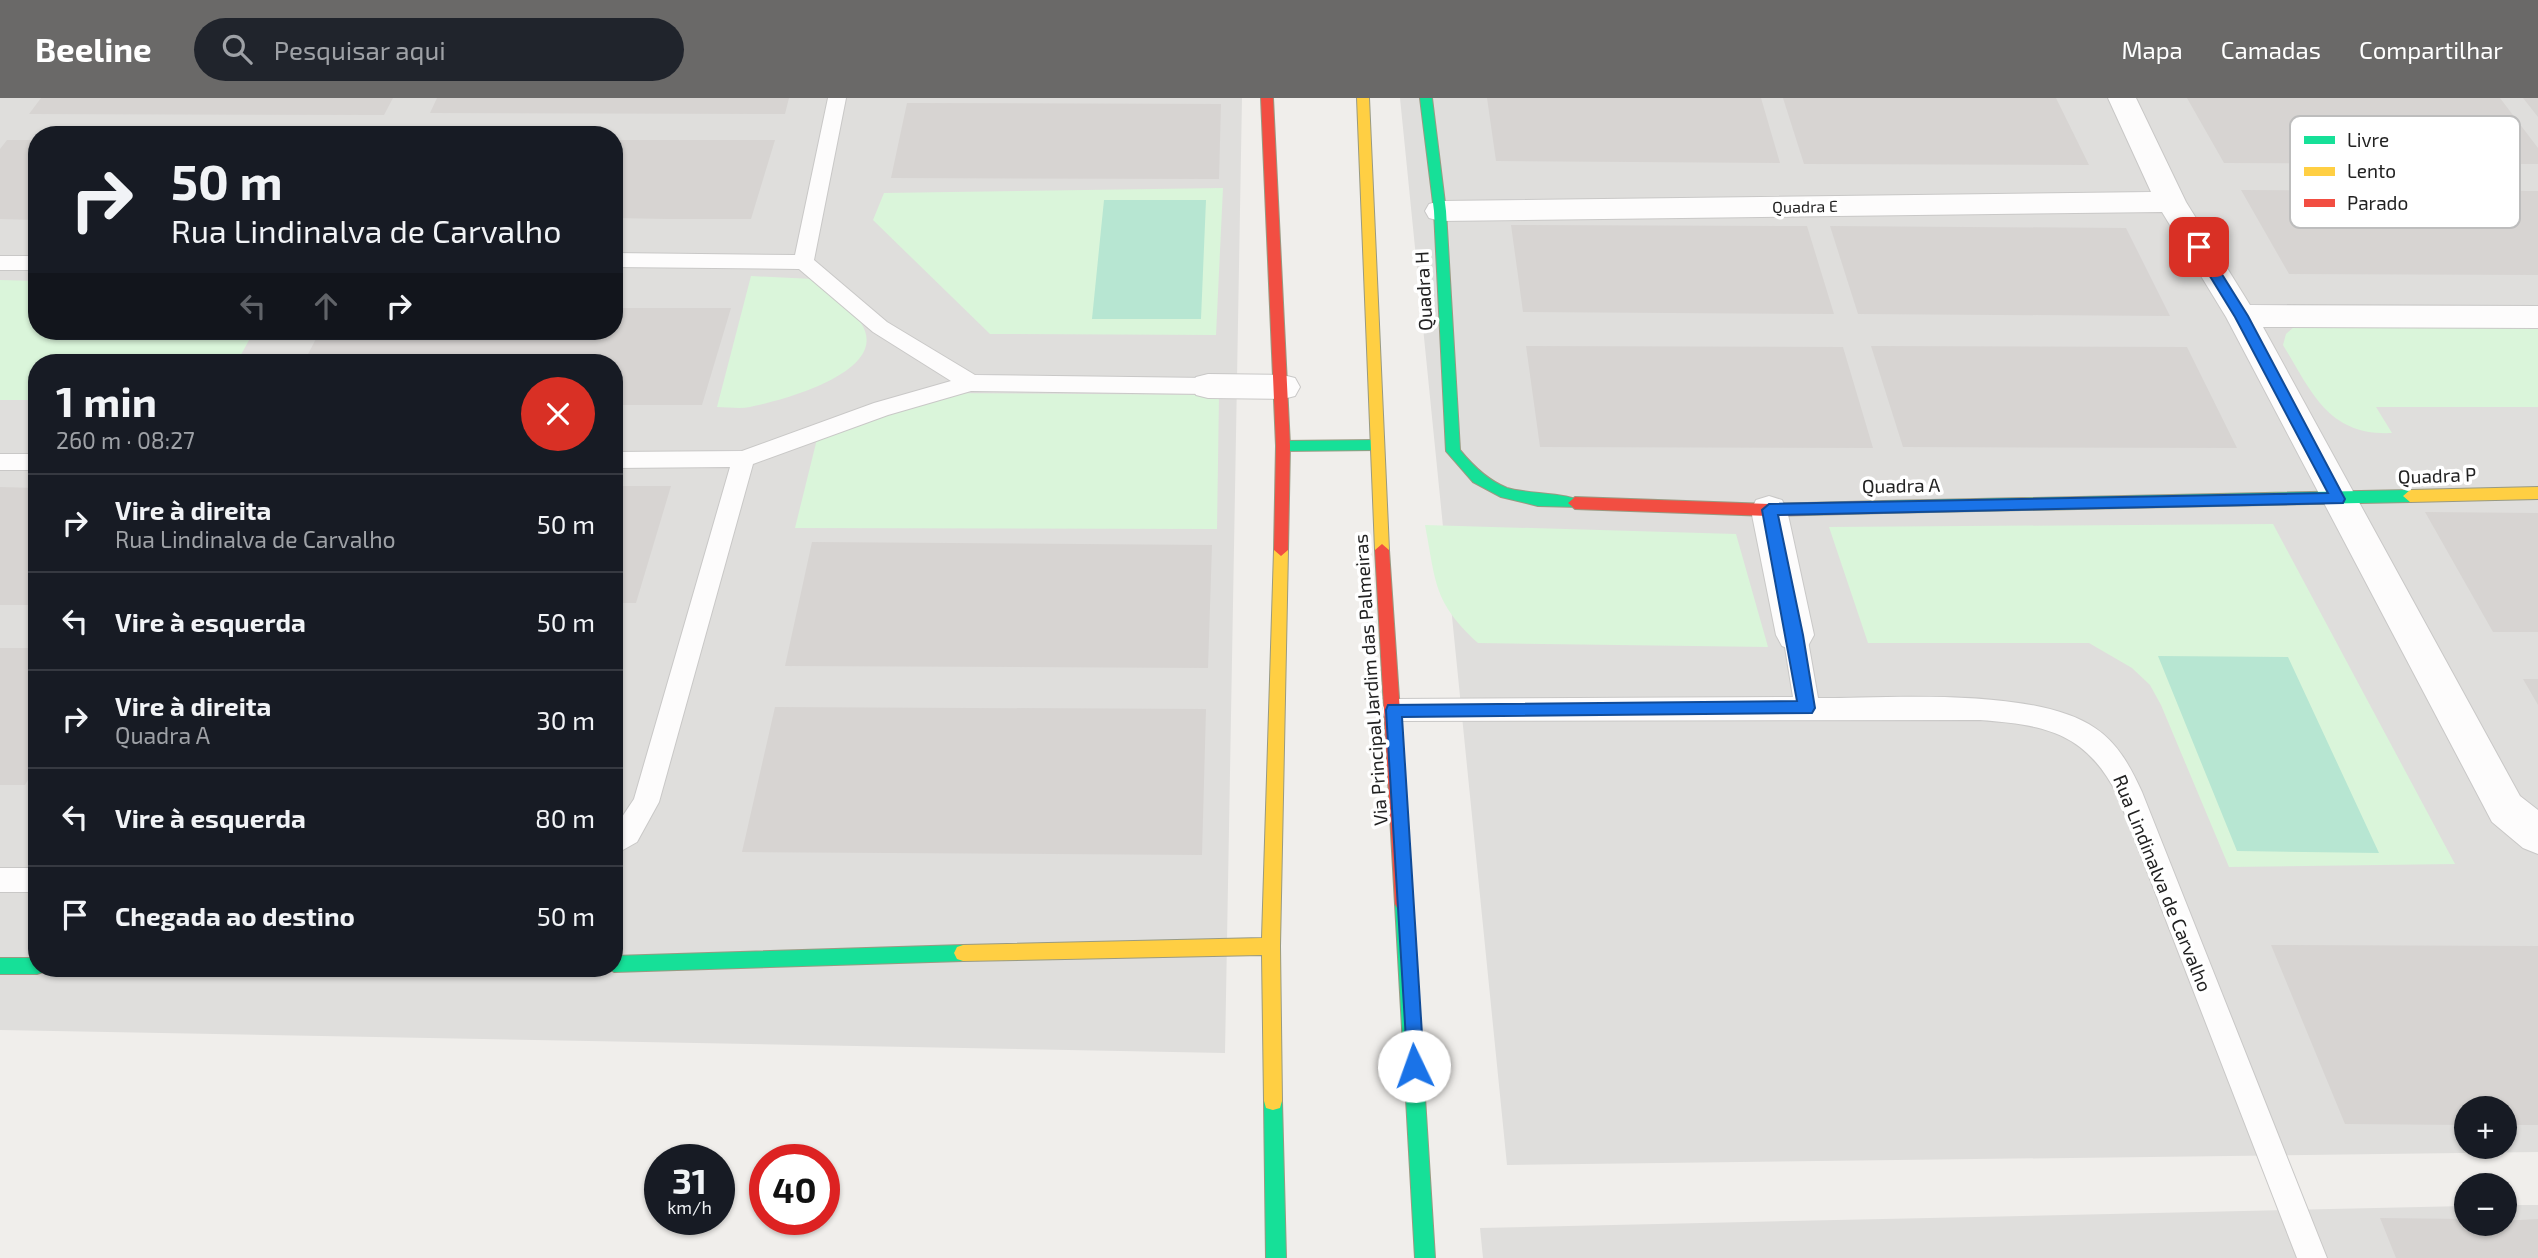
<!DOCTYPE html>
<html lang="pt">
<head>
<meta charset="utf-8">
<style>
	:root { --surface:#171b24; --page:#20242c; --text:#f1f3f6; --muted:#9ea1a6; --line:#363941; --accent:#6a6968 }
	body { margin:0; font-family:"Exo 2",sans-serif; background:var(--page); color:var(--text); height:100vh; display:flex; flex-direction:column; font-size:26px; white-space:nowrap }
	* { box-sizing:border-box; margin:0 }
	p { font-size:23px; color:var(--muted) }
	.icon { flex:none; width:38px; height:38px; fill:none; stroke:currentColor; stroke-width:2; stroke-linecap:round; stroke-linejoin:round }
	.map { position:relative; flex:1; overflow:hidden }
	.sheet { position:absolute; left:28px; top:256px; width:595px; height:623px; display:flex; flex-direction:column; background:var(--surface); border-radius:28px; box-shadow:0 2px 5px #0004 }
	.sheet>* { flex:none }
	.top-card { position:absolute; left:28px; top:28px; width:595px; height:214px; border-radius:28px; box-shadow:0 2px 5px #0004; background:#171b24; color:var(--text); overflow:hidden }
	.buttons { position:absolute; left:2454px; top:998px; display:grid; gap:14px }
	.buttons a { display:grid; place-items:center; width:63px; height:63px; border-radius:50%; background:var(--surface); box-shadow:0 2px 5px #0004; font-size:35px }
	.speed { position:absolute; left:644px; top:1046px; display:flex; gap:14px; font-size:35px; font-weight:700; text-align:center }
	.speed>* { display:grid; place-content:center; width:91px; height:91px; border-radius:50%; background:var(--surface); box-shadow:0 2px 5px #0004; line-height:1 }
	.speed small { font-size:18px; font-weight:400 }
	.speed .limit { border:10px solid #d22; background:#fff; color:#111 }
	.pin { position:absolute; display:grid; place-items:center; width:60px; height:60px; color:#fff; margin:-30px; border-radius:14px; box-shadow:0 4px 10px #0006 }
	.me { position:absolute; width:77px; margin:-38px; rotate:357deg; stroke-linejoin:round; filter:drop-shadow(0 0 5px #0008) }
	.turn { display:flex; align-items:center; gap:24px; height:147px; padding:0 28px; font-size:32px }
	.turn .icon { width:91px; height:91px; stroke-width:2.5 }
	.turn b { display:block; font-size:49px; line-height:60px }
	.lanes { display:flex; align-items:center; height:66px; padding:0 28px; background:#0003; justify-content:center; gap:35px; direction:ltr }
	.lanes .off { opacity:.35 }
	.round { display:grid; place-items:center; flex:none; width:74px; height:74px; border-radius:37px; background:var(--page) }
	.overview { display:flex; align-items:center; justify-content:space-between; height:119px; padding:0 28px }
	h1 { font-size:42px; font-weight:700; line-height:52px }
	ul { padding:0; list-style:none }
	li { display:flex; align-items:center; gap:21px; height:98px; padding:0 28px; border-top:2px solid var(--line) }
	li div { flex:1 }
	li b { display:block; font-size:26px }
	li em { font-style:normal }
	header { display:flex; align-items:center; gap:42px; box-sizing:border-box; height:98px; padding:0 35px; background:var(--accent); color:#fff }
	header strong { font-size:33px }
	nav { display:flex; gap:38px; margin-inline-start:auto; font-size:24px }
	.search { width:490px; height:63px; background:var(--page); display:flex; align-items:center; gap:18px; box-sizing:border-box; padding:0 24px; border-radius:38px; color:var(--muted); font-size:26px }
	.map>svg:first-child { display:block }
	.residential { fill:#dfdedc; fill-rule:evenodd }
	.park { fill:#daf5da }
	.pitch { fill:#b7e6d2 }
	.building { fill:#d7d4d2 }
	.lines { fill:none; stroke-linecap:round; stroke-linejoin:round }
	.lane-casing { stroke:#c9c8c7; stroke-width:2 }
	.street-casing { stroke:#c9c8c7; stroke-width:2 }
	.fast-casing { stroke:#999a82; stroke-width:2 }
	.slow-casing { stroke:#999a82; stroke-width:2 }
	.jam-casing { stroke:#999a82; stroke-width:2 }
	.lane { fill:#fdfcfc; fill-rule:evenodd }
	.street { fill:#fdfcfc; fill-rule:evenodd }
	.fast { fill:#16e098; fill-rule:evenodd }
	.slow { fill:#ffcf43; fill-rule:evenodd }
	.jam { fill:#f24e42; fill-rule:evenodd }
	.route { fill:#1a73e8; stroke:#114b97; stroke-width:2 }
	.labels { text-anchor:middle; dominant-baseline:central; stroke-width:7; stroke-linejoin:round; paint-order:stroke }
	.far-street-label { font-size:16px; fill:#222; stroke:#fff }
	.street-label { font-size:19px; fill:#222; stroke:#fff }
	.key { fill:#fff; stroke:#bdbdbd; stroke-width:2 }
	.key-label { font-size:19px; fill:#222 }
</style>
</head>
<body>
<header>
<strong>Beeline</strong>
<div class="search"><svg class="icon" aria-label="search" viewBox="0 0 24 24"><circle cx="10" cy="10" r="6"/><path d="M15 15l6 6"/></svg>Pesquisar aqui</div>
<nav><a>Mapa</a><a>Camadas</a><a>Compartilhar</a></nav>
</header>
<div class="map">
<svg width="2538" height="1160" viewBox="0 0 2538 1160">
	<rect width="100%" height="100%" fill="#f0eeeb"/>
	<path class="residential" d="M0,0H1242L1225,955L0,932ZM37,37H614V233H37ZM37,264H614V870H37Z
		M1400,0H2538V1054L1507,1067ZM2466,1010H2504V1048H2466Z
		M2504,1107H2538V1160H1483L1480,1130L2466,1108V1125H2504Z"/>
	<path class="park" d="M1223,90L1216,237L990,236L873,122L884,95Z
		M751,178L813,181C828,194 851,209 861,225C893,274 779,303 750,309C740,311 728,309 717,309Z
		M0,182L37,183V233H254L237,264H37V302H0Z
		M2538,222V309H2376L2392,335C2328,338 2312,294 2283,247L2286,236L2295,228Z
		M934,295L1219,297L1217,431L795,430L817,341Z
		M2273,426L2455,766L2229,769L2161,607L2150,587L2132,570L2089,545H1868L1829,429Z
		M1425,427L1736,436L1768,549L1478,545C1433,504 1436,484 1425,427Z"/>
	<path class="pitch" d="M1104,102H1206L1201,221H1092Z
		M2158,558L2288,559L2379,755L2237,753Z"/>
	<path class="building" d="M41,0H393L384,17L29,16Z
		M437,0H789L785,16L430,15Z
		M1487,0H1761L1780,65L1496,63Z
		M1783,0H2056L2089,67L1804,66Z
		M2187,0H2500L2538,50V66L2224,65Z
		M2523,0H2538V19Z
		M907,5L1221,6L1219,81L891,80Z
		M7,42H37V122L0,121V51Z
		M614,42H775L751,121H667L614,120Z
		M2241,92L2538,93V177L2289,176Z
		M1511,127L1807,128L1834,216L1523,214Z
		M1830,128L2126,130L2170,218L1858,216Z
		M614,210H731L702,307H614V264H304L320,233H614Z
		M1526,248L1843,249L1873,350L1540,349Z
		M1871,248L2187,249L2237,350L1903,349Z
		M614,388H671L636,505H614Z
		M0,389L37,390V507H0Z
		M2425,414L2538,415V534H2493Z
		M812,444L1212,447L1208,570L785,568Z
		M0,550H37V666L25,687H0Z
		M2523,581H2538V607Z
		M775,609L1206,611L1202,757L742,754Z
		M2271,847L2538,848V1027H2504V1010H2466V1027L2345,1026Z
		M2380,1120L2466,1121V1125L2538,1121V1160H2396Z"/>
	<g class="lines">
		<defs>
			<path id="lane" d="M828,0H846L814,162L887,224L975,277L1208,280L1216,283L1219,288L1216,293L1208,296L971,293L888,317L753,366L659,704L637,744L614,757V731L634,701L730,369L614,370V354L742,353L874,305L951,283L873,234L799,171L614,169V155L795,157Z
				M0,158H37V172H0Z
				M0,356H37V372H0Z
				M1795,527L1803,530L1807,537L1818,600C1891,600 2035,589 2095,630C2118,645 2131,670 2142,694L2327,1160H2297L2117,696C2085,634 2045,627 1980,622L1394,623L1385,619L1382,612L1385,605L1394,601L1793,599L1783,537L1787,530Z
				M0,770H37V794H0Z"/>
			<path id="street" d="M2108,0H2136L2186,104L2250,207L2538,208V230L2263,229L2520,698L2538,712V756L2523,750L2492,724L2226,219L2162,114L1440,123L1429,120L1425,113L1429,106L1440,103L2151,94Z
				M1208,276L1283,277L1295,280L1300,289L1295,298L1283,301L1208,300L1196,297L1191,288L1196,279Z
				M1769,398L1782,402L1787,412L1814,537L1808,548L1795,553L1782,548L1776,537L1751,412L1756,402Z"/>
			<path id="fast" d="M1420,0H1432L1446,113L1460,352C1473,368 1487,382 1507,390C1524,396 1575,395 1582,405L1580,409L1538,408L1501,399L1473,384L1446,353L1434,113Z
				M1377,342L1384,347L1377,352L1283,353L1276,348L1283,343Z
				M2410,392L2417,398L2410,404L1884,415L1877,409L1884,403Z
				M1404,798L1410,800L1413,806L1435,1160H1415L1395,806L1398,800Z
				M963,847L969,849L972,855L969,861L963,863L614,874L607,870H614V858Z
				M0,860H37V870H45L43,874L37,876H0Z
				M1273,994L1280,996L1282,1003L1286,1160H1266L1264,1003L1266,996Z"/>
			<path id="slow" d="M1357,0H1369L1389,452L1382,458L1375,452Z
				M2538,389V401L2410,404L2403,398L2410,392Z
				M1281,446L1288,452L1280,848L1282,1003L1280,1010L1273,1012L1266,1010L1264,1003L1262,857L963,863L957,861L954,855L957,849L963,847L1262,840L1274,452Z"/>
			<path id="jam" d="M1261,0H1273L1290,348L1288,452L1281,458L1274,452L1276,348Z
				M1575,399L1769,406L1884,403L1891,409L1884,415L1769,418L1575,411L1568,405Z
				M1382,446L1389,452L1413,806L1410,812L1404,814L1398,812L1395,806L1375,452Z"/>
		</defs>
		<use href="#lane" class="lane-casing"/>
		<use href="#street" class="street-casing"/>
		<use href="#fast" class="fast-casing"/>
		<use href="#slow" class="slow-casing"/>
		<use href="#jam" class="jam-casing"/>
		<use href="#lane" class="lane"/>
		<use href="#street" class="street"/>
		<use href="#fast" class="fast"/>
		<use href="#slow" class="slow"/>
		<use href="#jam" class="jam"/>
	</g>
	<path class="route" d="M2199,145L2203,146L2248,218L2345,401L2343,405L1778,417L1803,537L1815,610L1812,615L1402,619L1424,968L1421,975L1414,978L1408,975L1386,612L1388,607L1797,603L1762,412L1769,406L2328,395L2235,219L2192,149Z"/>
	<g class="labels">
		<g class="far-street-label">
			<text transform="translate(1805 108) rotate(-1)">Quadra E</text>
		</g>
		<g class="street-label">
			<text transform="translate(1423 193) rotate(-93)">Quadra H</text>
			<text transform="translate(2437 377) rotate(-2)">Quadra P</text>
			<text transform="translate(1901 387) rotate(-1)">Quadra A</text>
			<text transform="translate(1370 582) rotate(-94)">Via Principal Jardim das Palmeiras</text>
			<text transform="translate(2163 785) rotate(68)">Rua Lindinalva de Carvalho</text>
		</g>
	</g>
	<rect x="2290" y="18" width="230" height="112" rx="10" class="key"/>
	<rect x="2304" y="38" width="31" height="8" fill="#16e098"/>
	<rect x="2304" y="69" width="31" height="9" fill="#ffcf43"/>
	<rect x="2304" y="101" width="31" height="8" fill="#f24e42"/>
	<g class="key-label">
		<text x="2347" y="49">Livre</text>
		<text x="2347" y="80">Lento</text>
		<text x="2347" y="112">Parado</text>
	</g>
</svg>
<div class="buttons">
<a>+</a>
<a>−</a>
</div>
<div class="speed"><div>31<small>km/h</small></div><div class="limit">40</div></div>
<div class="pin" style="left:2199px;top:149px;background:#d93025"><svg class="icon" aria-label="arrive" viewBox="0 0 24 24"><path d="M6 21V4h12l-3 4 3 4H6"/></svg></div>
<svg class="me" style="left:1414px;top:968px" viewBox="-20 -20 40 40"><circle r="19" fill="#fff"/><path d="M0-13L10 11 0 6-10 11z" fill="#1a73e8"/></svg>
<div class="top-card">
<div class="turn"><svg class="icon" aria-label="right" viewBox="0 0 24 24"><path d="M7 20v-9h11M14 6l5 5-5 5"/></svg><div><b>50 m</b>Rua Lindinalva de Carvalho</div></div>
<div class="lanes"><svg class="icon off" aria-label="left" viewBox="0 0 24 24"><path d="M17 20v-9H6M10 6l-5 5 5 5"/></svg><svg class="icon off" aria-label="ahead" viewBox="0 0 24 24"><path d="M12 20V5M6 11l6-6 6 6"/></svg><svg class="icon" aria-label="right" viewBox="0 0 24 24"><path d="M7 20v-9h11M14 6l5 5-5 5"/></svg></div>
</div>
<section class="sheet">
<div class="overview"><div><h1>1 min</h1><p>260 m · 08:27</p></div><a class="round" style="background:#d93025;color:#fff"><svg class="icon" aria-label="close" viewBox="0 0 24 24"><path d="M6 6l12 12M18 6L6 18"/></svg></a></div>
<ul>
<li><svg class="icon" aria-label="right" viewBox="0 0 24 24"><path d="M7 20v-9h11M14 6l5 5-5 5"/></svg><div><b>Vire à direita</b><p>Rua Lindinalva de Carvalho</p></div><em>50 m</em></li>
<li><svg class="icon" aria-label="left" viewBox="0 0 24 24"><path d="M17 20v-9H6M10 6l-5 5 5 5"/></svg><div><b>Vire à esquerda</b></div><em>50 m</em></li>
<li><svg class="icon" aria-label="right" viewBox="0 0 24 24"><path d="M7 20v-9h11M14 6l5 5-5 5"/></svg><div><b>Vire à direita</b><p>Quadra A</p></div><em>30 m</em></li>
<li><svg class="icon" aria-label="left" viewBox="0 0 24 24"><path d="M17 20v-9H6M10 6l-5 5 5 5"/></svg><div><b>Vire à esquerda</b></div><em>80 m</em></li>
<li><svg class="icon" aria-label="arrive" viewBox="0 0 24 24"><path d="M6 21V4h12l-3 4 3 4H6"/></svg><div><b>Chegada ao destino</b></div><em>50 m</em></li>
</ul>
</section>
</div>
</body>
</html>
